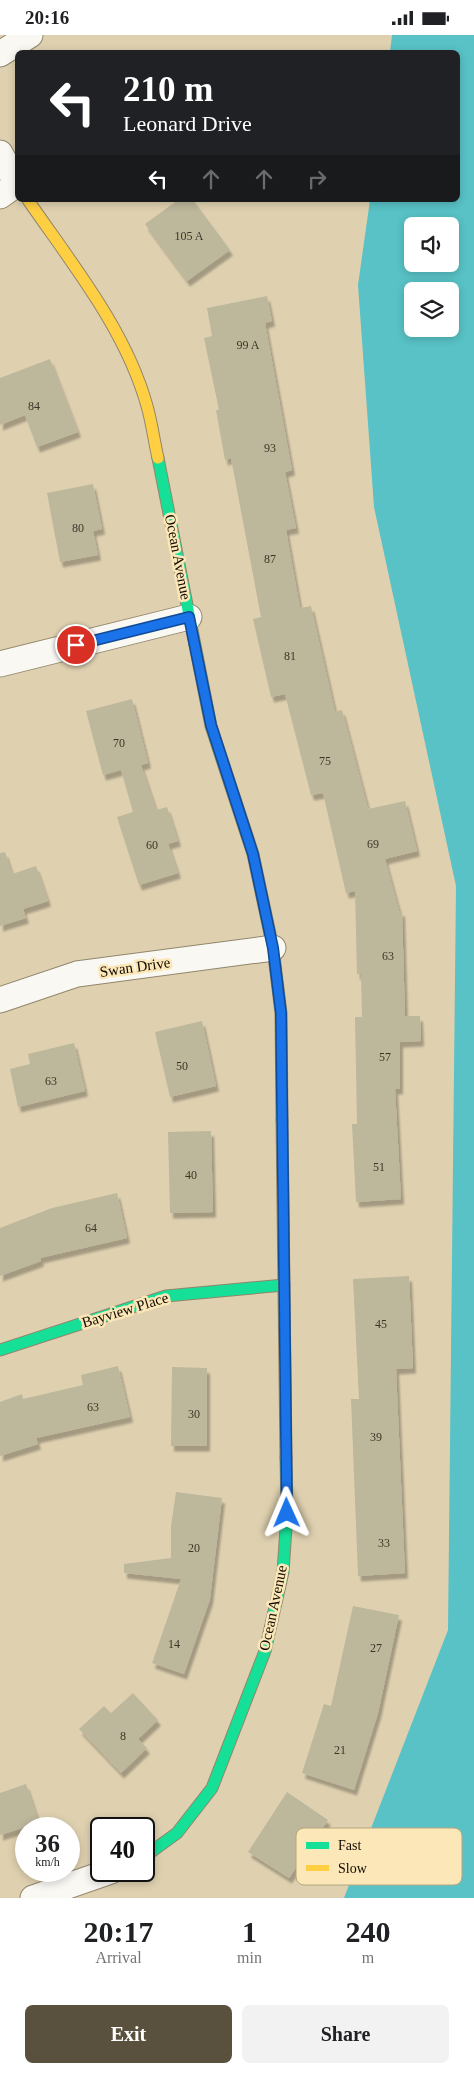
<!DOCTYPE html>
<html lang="en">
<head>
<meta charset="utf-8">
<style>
	:root { --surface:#fff; --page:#f2f2f2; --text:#202124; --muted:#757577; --accent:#5a503e }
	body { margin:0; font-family:Georgia,serif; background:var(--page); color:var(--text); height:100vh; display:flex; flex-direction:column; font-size:19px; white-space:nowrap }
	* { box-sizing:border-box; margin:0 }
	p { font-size:16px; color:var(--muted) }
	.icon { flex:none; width:28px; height:28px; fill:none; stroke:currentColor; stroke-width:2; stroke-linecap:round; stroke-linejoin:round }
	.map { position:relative; height:1863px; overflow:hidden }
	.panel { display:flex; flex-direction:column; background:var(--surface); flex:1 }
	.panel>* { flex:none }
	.top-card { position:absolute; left:15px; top:15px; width:445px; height:152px; border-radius:8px; box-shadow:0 2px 8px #0003; background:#202124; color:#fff; overflow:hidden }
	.buttons { position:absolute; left:404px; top:182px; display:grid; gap:10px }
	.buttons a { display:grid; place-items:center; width:55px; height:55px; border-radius:8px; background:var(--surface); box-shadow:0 2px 8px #0003; font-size:25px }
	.speed { position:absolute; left:15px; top:1782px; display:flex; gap:10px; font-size:25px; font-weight:700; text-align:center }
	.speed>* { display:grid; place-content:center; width:65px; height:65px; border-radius:50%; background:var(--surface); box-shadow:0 2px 8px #0003; line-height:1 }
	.speed small { font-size:12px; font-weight:400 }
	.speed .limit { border:2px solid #111; border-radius:8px; background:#fff; color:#111 }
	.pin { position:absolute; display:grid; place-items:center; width:42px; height:42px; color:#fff; margin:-21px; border:2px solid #fff; border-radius:50%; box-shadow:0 1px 5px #0007 }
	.me { position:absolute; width:55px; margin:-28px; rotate:359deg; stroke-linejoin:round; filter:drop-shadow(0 0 4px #0008) }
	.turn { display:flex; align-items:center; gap:18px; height:105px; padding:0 25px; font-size:22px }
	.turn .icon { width:65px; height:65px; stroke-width:2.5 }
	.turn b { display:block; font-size:35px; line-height:42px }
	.lanes { display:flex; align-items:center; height:48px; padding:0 25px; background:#0003; justify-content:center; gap:25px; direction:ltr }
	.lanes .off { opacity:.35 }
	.eta { display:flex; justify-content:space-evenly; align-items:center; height:85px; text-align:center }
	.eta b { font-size:30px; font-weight:600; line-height:35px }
	.primary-button { display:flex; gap:10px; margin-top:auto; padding:10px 25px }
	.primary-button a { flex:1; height:58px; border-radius:8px; background:var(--accent); color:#fff; font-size:20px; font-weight:600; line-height:58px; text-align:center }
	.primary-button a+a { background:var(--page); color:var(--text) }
	.status { display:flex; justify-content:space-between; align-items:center; height:35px; padding:0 25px; background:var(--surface); direction:ltr }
	.status svg { height:14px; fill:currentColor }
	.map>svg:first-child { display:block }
	.water { fill:#58c2c6; fill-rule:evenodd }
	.building { fill:#bdb79c; filter:url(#shadow) }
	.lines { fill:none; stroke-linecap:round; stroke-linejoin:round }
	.street-casing { stroke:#91866c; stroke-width:27 }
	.fast-casing { stroke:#91866c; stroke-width:13 }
	.slow-casing { stroke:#91866c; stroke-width:13 }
	.street { stroke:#faf8f3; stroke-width:25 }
	.fast { stroke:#16e098; stroke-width:11 }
	.slow { stroke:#ffcf43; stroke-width:11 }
	.route-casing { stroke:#114b97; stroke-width:12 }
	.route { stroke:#1a73e8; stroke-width:9 }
	.labels { text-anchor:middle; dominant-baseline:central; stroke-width:5; stroke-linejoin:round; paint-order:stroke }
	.number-label { font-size:12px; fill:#3d3527 }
	.street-label { font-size:15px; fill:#120a00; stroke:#fbe7b7 }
	.key { fill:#fbe7b7; stroke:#b5a580; stroke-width:1 }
	.key-label { font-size:14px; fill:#120a00 }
</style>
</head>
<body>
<div class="status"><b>20:16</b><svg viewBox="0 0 49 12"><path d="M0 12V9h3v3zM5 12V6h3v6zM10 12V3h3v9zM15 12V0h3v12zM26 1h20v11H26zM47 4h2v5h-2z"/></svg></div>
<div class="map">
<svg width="474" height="1863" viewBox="0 0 474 1863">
	<defs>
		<filter id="shadow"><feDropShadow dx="3" dy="5.5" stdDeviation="1" flood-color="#0004"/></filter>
	</defs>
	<rect width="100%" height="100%" fill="#dfd1b0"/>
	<path class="water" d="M392,0H474V1863H344L448,1595L456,851L374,472L358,250L370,165H458V18L390,17ZM412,191H450V229H412ZM412,256H450V294H412Z"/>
	<path class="building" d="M178,165H193L230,215L187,246L145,189Z
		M267,261L272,286L265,288L292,435L285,437L296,493L286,495L300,573L311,571L335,677L342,675L368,774L405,766L417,816L385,824L399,876H402L405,981H420L421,1006L400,1007V1054H395L401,1164L356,1167L352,1089H357L355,982H362L361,939H357L355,856L346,858L323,758L311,760L285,659L271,662L253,584L261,582L231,423L225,425L216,375H219L204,303L212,301L207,273Z
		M50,324L78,397L37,412L25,380L0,390V343Z
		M93,449L102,494L93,496L98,520L60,527L47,458Z
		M132,664L148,728L141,730L156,775L167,772L178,806L168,809L178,838L139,850L117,782L133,777L121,735L103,740L86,676Z
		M5,817L12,839L36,831L48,866L23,874L26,883L0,891V818Z
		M202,986L216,1051L170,1062L155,997Z
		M74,1008L85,1056L18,1072L10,1034L30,1029L28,1019Z
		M211,1096L213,1177L170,1178L168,1097Z
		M117,1158L127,1203L40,1223L41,1226L0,1241V1193L52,1173Z
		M409,1241L413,1333L396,1334L405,1538L358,1541L351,1364H359L353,1244Z
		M118,1331L130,1382L36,1403L38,1409L0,1421V1367L22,1359L23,1364L83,1350L81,1340Z
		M172,1332L207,1333V1411H171Z
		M176,1457L222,1463L210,1564L184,1639L152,1628L181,1544L124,1538V1529L171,1523V1491Z
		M353,1571L399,1580L378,1678L354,1755L302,1738L324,1669L331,1671Z
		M133,1658L158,1685L138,1704L147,1713L121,1738L79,1694L104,1671L111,1678Z
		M26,1749L39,1788L0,1800V1758Z
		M287,1757L328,1785L289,1843L248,1817Z"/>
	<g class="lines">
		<defs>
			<path id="street" d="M0,19L30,0
				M0,118L17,149L0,161
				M0,629L189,582
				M0,965L77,939L273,913
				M33,1863L111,1836"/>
			<path id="fast" d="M158,423L211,691L253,819L273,913L281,978L282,1085
				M0,1315L166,1261L284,1250
				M144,1822L177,1798L212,1753L265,1616L283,1537L287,1478L286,1423"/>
			<path id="slow" d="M28,165C72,229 126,295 147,371C152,388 154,406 158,423
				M282,1085L286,1423"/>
		</defs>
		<use href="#street" class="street-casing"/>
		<use href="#fast" class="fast-casing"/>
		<use href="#slow" class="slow-casing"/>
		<use href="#street" class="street"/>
		<use href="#fast" class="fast"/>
		<use href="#slow" class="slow"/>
	</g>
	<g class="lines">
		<defs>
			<path id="route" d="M76,610L189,582L211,690L253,819L273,913L281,978L287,1478"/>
		</defs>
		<use href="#route" class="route-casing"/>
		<use href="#route" class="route"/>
	</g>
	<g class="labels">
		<g class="number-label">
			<text x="189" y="201">105 A</text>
			<text x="248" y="310">99 A</text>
			<text x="34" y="371">84</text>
			<text x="270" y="413">93</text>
			<text x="78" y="493">80</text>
			<text x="270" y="524">87</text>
			<text x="290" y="621">81</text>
			<text x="119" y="708">70</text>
			<text x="325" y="726">75</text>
			<text x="373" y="809">69</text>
			<text x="152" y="810">60</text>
			<text x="388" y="921">63</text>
			<text x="385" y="1022">57</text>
			<text x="182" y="1031">50</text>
			<text x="51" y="1046">63</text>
			<text x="379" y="1132">51</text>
			<text x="191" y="1140">40</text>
			<text x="91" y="1193">64</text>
			<text x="381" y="1289">45</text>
			<text x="93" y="1372">63</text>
			<text x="194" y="1379">30</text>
			<text x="376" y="1402">39</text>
			<text x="384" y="1508">33</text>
			<text x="194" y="1513">20</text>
			<text x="174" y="1609">14</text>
			<text x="376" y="1613">27</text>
			<text x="123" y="1701">8</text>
			<text x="340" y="1715">21</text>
		</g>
		<g class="street-label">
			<text transform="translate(178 522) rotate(79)">Ocean Avenue</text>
			<text transform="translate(135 932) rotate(-8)">Swan Drive</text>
			<text transform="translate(125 1275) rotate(-17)">Bayview Place</text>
			<text transform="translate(273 1573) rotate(-78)">Ocean Avenue</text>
		</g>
	</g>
	<rect x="296" y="1793" width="166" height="57" rx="8" class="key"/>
	<rect x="306" y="1807" width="23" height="7" fill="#16e098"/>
	<rect x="306" y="1830" width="23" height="6" fill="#ffcf43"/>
	<g class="key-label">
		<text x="338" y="1815">Fast</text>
		<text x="338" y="1838">Slow</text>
	</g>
</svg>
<div class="buttons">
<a><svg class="icon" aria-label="sound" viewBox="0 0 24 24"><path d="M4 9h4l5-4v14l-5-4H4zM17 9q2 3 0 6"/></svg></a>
<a><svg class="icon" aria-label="layers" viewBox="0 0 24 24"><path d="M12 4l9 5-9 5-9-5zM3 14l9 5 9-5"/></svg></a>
</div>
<div class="speed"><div>36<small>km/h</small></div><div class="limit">40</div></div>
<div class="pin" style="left:76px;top:610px;background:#d93025"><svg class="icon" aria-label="arrive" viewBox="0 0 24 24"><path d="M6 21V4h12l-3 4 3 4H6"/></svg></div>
<svg class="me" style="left:287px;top:1478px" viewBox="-20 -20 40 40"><path d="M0-17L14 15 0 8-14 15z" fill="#1a73e8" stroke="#fff" stroke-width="4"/></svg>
<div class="top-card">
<div class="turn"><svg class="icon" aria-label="left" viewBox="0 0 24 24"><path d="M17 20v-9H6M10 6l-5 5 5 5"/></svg><div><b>210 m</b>Leonard Drive</div></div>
<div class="lanes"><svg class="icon" aria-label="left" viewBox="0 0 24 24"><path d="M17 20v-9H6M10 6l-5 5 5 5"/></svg><svg class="icon off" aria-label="ahead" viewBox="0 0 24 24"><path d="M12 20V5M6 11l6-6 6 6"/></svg><svg class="icon off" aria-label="ahead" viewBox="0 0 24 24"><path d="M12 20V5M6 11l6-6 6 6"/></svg><svg class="icon off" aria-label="right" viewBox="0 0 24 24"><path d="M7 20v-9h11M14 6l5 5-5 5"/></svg></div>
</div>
</div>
<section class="panel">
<div class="eta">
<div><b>20:17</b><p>Arrival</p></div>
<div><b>1</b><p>min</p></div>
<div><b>240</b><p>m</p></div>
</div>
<div class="primary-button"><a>Exit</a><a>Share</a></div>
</section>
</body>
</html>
